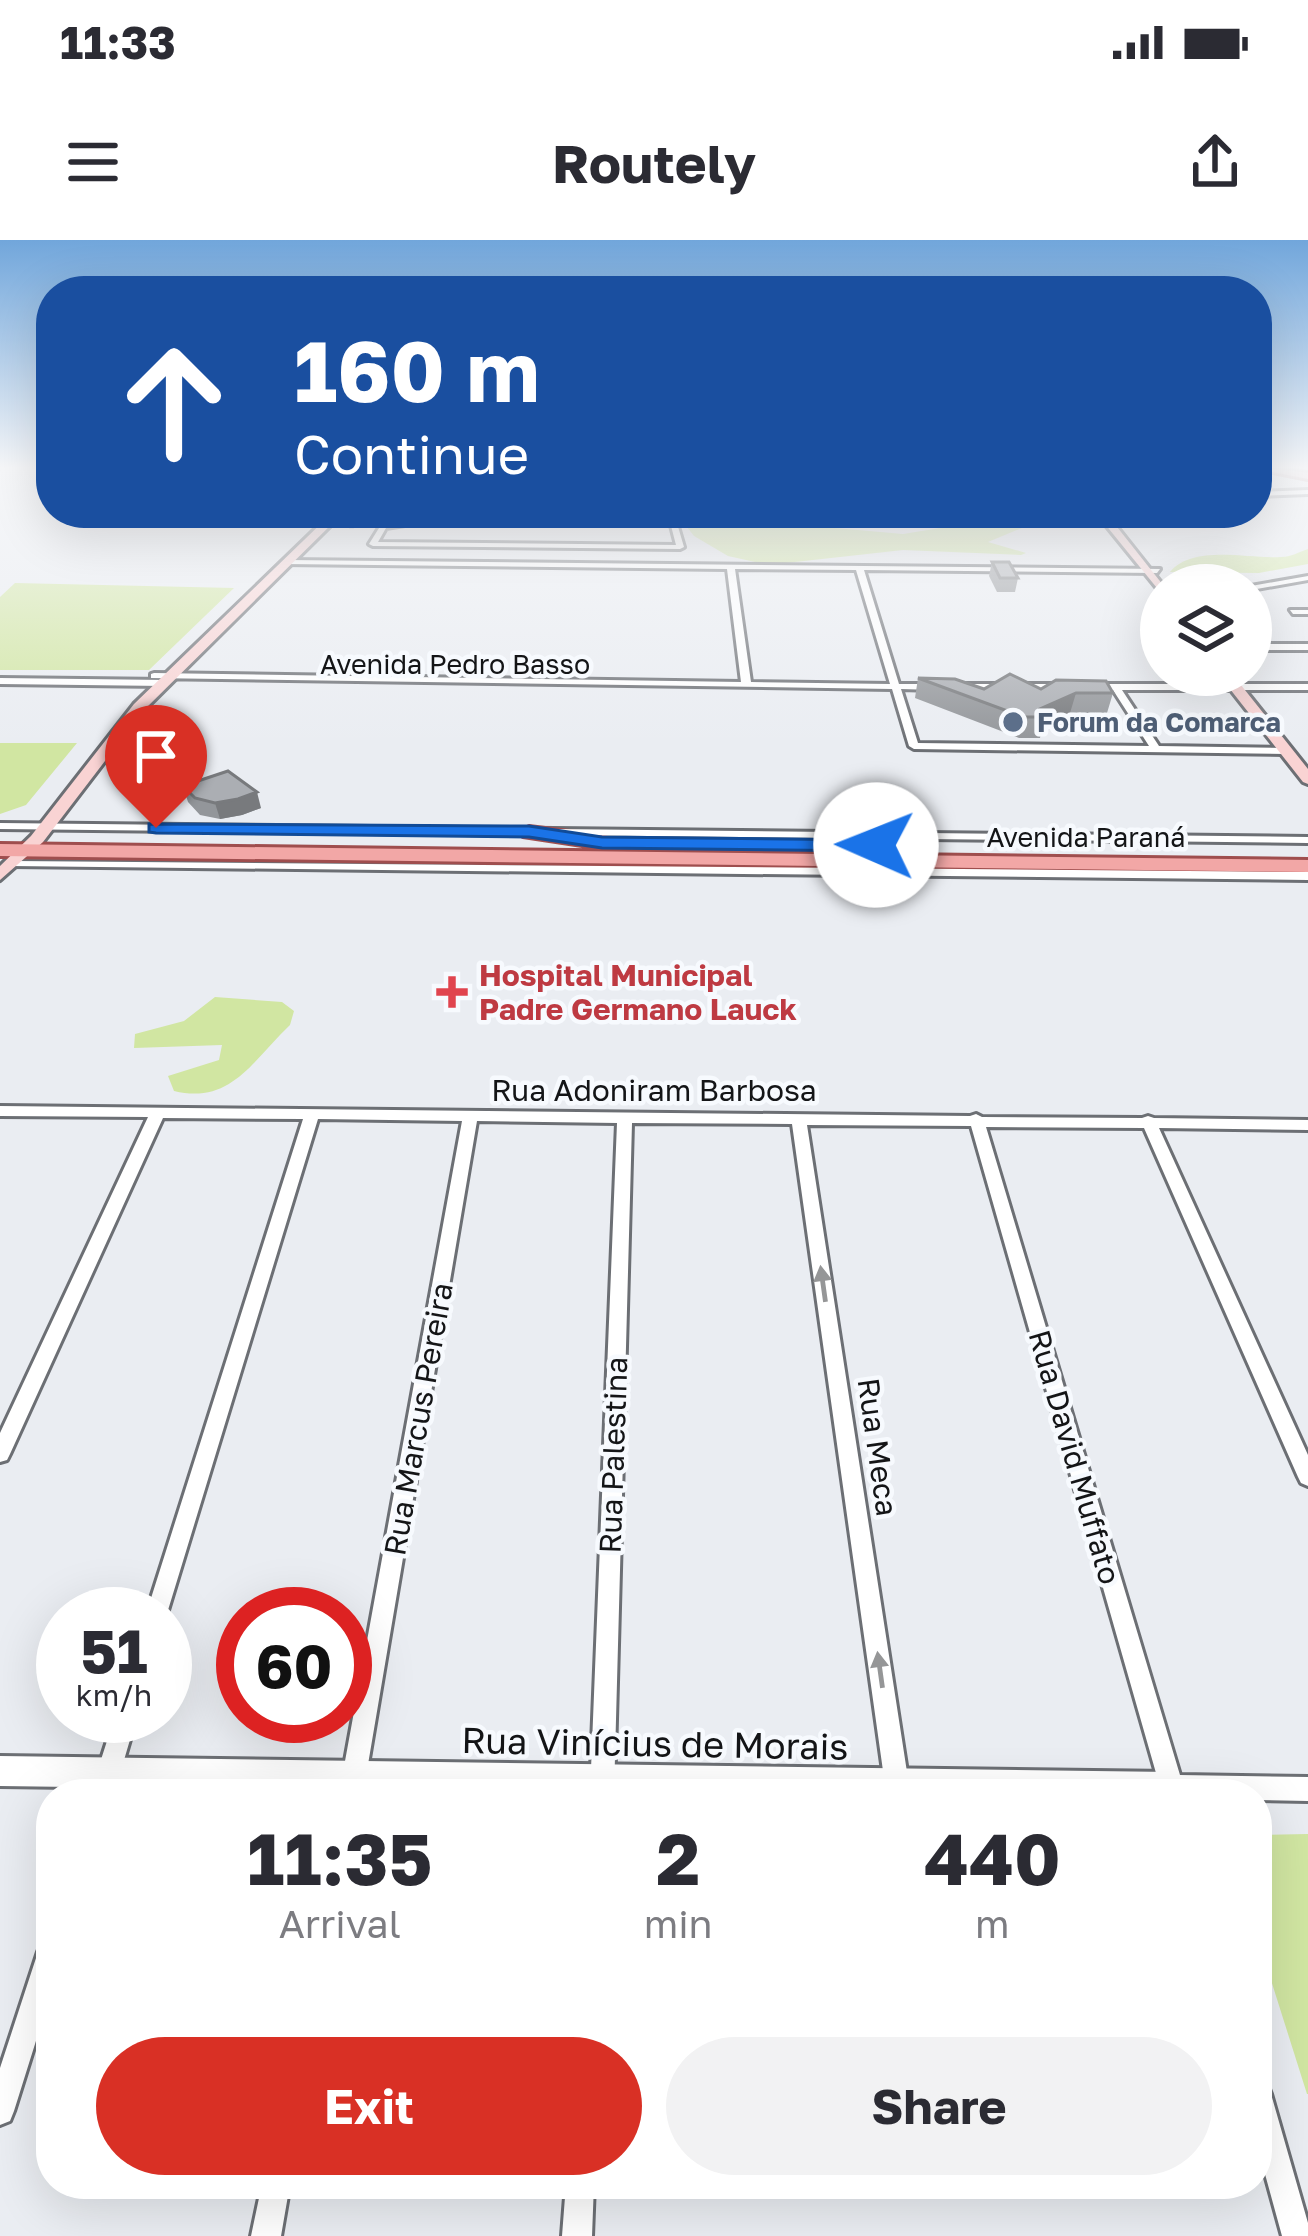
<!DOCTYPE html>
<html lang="en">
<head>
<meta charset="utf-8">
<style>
	:root { --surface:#fff; --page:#f2f2f3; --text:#2b2b33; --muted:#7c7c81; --accent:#d93025 }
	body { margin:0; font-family:"Golos Text",sans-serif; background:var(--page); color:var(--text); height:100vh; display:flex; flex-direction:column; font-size:45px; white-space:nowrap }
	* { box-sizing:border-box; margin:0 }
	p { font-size:39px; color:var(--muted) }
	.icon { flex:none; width:66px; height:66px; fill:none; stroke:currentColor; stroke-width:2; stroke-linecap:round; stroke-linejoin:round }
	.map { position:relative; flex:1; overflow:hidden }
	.sheet { position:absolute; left:36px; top:1539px; width:1236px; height:420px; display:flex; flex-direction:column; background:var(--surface); border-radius:48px; box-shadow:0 12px 48px #0002 }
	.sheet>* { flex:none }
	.hud { position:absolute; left:36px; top:36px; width:1236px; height:252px; border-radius:48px; box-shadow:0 12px 48px #0002; background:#1a4fa0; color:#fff; overflow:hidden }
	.fabs { position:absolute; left:1140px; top:324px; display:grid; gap:24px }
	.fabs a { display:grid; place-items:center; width:132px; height:132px; border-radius:50%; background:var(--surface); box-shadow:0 12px 48px #0002; font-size:60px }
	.speed { position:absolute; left:36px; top:1347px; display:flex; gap:24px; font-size:60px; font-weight:700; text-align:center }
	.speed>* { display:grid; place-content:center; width:156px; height:156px; border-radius:50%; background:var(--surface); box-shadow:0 12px 48px #0002; line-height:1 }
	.speed small { font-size:30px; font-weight:400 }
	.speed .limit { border:18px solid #d22; background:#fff; color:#111 }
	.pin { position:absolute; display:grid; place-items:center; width:102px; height:102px; color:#fff; margin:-123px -51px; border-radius:50% 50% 50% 0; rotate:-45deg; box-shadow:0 0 12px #0007 }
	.pin .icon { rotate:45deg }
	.me { position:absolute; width:132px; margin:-66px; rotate:271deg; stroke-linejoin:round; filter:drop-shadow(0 0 9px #0008) }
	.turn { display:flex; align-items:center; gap:42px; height:252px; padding:0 60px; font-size:54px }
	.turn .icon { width:156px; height:156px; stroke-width:2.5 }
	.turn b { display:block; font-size:84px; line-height:102px }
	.eta { display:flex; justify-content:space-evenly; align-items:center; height:204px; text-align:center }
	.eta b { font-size:72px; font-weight:700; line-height:84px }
	.button { display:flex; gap:24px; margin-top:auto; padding:24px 60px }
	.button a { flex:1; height:138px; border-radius:72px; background:var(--accent); color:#fff; font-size:48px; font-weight:700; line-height:138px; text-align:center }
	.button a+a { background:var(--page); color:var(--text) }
	.status { display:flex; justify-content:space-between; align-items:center; height:84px; padding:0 60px; background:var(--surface); direction:ltr }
	.status svg { height:33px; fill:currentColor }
	header { display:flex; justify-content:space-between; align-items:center; height:156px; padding:0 60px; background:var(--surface); font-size:54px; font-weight:700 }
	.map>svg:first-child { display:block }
	.green { fill:#d1e6a2 }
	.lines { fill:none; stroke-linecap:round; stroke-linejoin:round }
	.minor-tunnel { stroke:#cacdd1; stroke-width:8; stroke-dasharray:8 3; stroke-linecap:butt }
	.minor-casing { stroke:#6c6f74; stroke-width:6 }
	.tertiary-casing { stroke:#6c6f74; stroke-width:6 }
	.secondary-casing { stroke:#6c6f74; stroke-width:6 }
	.primary-casing { stroke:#9f4e4e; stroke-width:6 }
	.minor { fill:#fff; fill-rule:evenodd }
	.tertiary { fill:#fff; fill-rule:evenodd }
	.secondary { fill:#f9d3d3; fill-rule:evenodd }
	.primary { fill:#f2a7a6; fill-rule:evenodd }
	.wall { fill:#93969a }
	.shaded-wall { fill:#787a7d }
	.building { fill:#abaeb3; stroke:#787a7d; stroke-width:3 }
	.oneway { fill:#959697 }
	.route { fill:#1a73e8; stroke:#114b97; stroke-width:3 }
	.service-dot { fill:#5c6f8a; stroke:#f7fafe; stroke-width:4.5 }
	.health-dot { fill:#e0444e; stroke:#f7fafe; stroke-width:4.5 }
	.labels { text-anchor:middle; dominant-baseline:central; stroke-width:9; stroke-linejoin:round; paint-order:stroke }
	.far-street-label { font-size:27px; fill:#141517; stroke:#f7fafe }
	.far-service-label { font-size:27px; font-weight:bold; fill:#4e5e75; stroke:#f7fafe; text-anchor:start }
	.health-label { font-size:30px; font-weight:bold; fill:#be3a42; stroke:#f7fafe; text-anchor:start }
	.street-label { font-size:30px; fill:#141517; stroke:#f7fafe }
	.near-street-label { font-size:36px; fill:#141517; stroke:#f7fafe }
</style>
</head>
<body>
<div class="status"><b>11:33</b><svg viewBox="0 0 49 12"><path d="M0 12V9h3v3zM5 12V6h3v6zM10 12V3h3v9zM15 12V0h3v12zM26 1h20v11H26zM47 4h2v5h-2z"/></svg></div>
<header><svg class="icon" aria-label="menu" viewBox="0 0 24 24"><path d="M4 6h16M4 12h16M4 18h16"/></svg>Routely<svg class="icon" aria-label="share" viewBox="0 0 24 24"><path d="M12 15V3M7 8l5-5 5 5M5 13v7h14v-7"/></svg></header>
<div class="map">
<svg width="1308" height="1996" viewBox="0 0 1308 1996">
	<rect width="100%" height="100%" fill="#eaedf2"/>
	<path class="green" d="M688,273H771L812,286L903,294L959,285L982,273H1058L988,302L1026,313L1021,315L903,310L768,325L728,316L694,296L683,282Z
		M1308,309V324L1259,333L1170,332C1193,304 1248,319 1281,317C1291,317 1299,312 1308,309Z
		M15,343L234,348L149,430H0V357Z
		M0,503H77L26,565L0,574Z
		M215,757L282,762L294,771L290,785C253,820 231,865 174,851L168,836L219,820L222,805L134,808L135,794L184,781Z
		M1308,1594V1854H1307L1257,1696V1595Z"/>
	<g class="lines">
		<path class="minor-tunnel" d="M349,285H354"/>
		<defs>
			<path id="minor" d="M1308,250V254L1257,256V252Z
				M674,273L684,307L680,309L373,306L369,304L379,288L377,285L353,282L398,280L405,285L386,288L378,302L676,305L669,278L407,274Z
				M287,320L1160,329L1157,333L864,330L899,444H935L940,447L935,450L901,449L918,503L1149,506L1113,450L958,449V445L961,444H1308V450H1122L1159,506L1286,508L1291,511L1286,514L914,509L909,506L892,449L151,438V434L154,433L741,442L727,329L284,324ZM735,329L856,330L890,444L751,442Z
				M1308,336V340L1251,350V346Z
				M1290,370H1308V374H1293Z
				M1251,404H1308V410H1251Z
				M0,438L165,440L170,443L165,446L0,444Z
				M0,583L1308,597V603L0,589Z
				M15,621L1308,632V640L11,626L9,624Z
				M0,866L970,876L976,874L982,877L1142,878L1148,876L1154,878L1308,880V890L1159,888L1308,1215V1246L1301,1243L1298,1237L1144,888L986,887L1180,1535L1308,1537V1561L1257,1560V1554H1162L971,886L807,885L909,1545L904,1554L889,1553L885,1545L792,884L632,883L614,1554H590L617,883L477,881L363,1554H339L462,881L318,879L165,1380V1374H146L303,879L163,878L10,1214L7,1220L0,1222V1193L148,877L0,876Z
				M115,1476H137L114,1554H90Z
				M51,1699V1753L14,1871L10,1881L0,1885V1828L38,1712L42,1703Z
				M1257,1840L1267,1844L1271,1854L1308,1983V1996H1282L1257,1905Z
				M262,1944H290L281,1996H251Z
				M566,1944H594L592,1996H562Z"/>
			<path id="tertiary" d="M0,1516L1171,1532L1182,1536L1186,1547L1183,1554H582L0,1546Z"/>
			<path id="secondary" d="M332,273H343L144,470L43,602L0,640V626L31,596L134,464Z
				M1096,273H1106L1163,345L1161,353Z
				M1219,435H1233L1308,529V544L1303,542Z"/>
			<path id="primary" d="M1257,226L1308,233V239L1257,229Z
				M529,587L602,596L611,602L602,608L523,596L520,592Z
				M0,604L1308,620V632L0,616Z"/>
		</defs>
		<use href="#minor" class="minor-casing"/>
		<use href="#tertiary" class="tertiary-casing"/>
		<use href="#secondary" class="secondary-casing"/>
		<use href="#primary" class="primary-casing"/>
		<use href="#minor" class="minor"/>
		<use href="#tertiary" class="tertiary"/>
		<use href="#secondary" class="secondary"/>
		<use href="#primary" class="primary"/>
	</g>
	<path class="wall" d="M992,322L1018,338L1015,352H997L989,336Z
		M918,438L984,449H1041L1113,453L1107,473H1070L1042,486L1040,498H1019L915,458Z
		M183,546L261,568L242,575L220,579L200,575L188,562Z"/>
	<path class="shaded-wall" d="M1076,453L1070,473L1042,486L1045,477L1040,469Z
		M257,552L261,568L242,575L220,579L215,563Z"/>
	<path class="building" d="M992,322H1009L1018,338H1000Z
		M1010,434L1041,449L1056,440L1106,441L1113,453H1076L1040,469L1045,477H1024L918,438L955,439L984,449Z
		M228,531L257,552L238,559L215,563L195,558L183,546Z"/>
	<defs><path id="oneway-solid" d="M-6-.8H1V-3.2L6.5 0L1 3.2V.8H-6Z" transform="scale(3)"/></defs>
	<g class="oneway">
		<use href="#oneway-solid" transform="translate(823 1044) rotate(-98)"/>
		<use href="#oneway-solid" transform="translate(880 1430) rotate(-98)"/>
	</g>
	<linearGradient id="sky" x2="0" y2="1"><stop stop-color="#71a6db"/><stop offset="0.45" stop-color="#f6f7f9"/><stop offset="1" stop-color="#f6f7f9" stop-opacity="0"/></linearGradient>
	<rect width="1308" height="505" fill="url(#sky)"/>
	<path class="route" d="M149,584L529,586L602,597L876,600L885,605L876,611L602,608L529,597L156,593L149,592Z"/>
	<circle class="service-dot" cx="1013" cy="482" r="12"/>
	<path class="health-dot" d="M446 734h12v12h12v12h-12v12h-12v-12h-12v-12h12z"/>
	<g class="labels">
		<g class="far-street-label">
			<text x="455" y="424">Avenida Pedro Basso</text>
			<text x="1086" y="597">Avenida Paraná</text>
		</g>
		<g class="far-service-label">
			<text x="1037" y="482">Forum da Comarca</text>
		</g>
		<g class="health-label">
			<text x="479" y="735">Hospital Municipal<tspan x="479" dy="34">Padre Germano Lauck</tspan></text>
		</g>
		<g class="street-label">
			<text x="654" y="850">Rua Adoniram Barbosa</text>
			<text transform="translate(418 1179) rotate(-80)">Rua Marcus Pereira</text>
			<text transform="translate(878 1207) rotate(82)">Rua Meca</text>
			<text transform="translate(613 1215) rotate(-88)">Rua Palestina</text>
			<text transform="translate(1075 1217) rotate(74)">Rua David Muffato</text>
		</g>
		<g class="near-street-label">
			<text transform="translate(655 1503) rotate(1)">Rua Vinícius de Morais</text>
		</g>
	</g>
</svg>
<div class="fabs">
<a><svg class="icon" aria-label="layers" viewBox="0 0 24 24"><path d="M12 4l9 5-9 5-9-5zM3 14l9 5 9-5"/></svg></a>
</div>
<div class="speed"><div>51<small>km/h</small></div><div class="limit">60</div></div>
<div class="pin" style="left:156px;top:588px;background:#d93025"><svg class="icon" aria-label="arrive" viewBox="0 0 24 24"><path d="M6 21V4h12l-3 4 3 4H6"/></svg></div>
<svg class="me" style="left:876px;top:605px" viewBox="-20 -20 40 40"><circle r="19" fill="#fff"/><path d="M0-13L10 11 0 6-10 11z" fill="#1a73e8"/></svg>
<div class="hud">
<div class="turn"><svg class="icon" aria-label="ahead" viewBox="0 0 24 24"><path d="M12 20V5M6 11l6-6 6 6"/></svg><div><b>160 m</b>Continue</div></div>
</div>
<section class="sheet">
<div class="eta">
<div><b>11:35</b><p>Arrival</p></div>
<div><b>2</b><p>min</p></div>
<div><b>440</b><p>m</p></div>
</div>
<div class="button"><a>Exit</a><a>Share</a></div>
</section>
</div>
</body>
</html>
